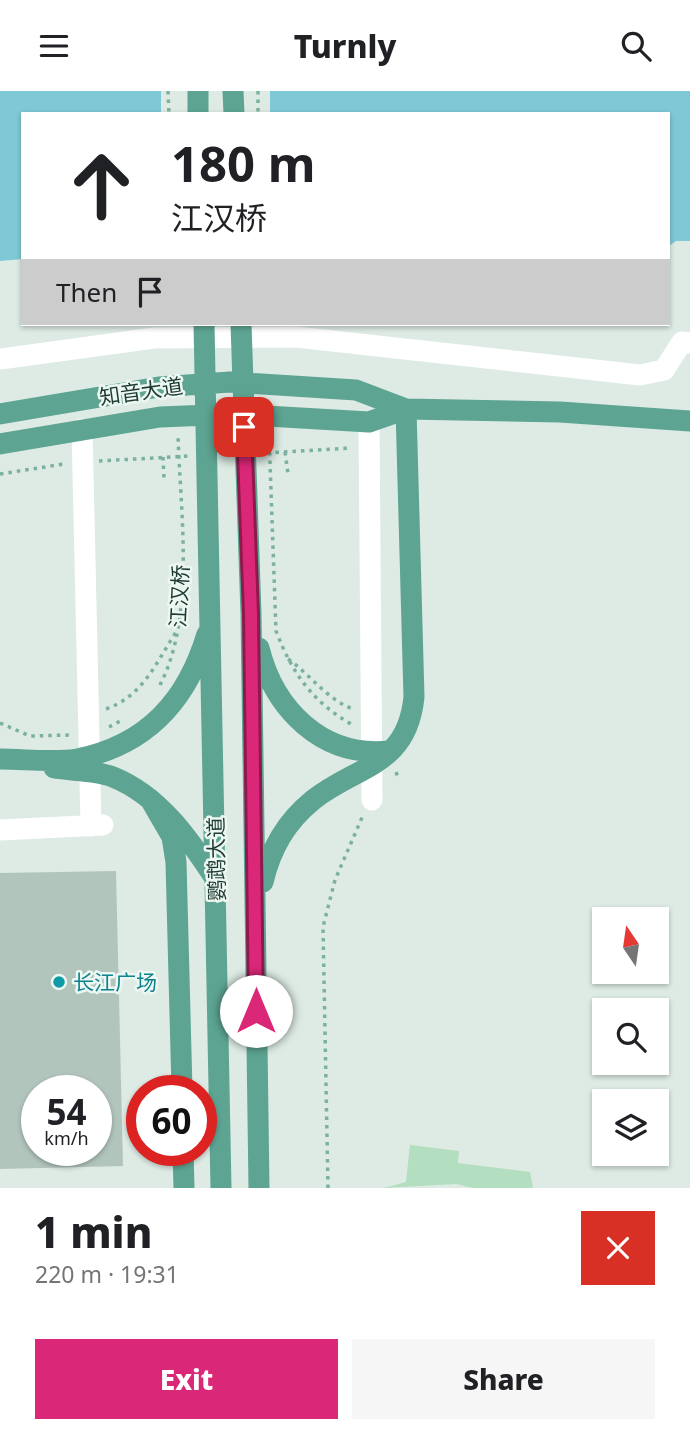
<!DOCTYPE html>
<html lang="en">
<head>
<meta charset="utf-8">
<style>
	:root { --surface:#fff; --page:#f6f6f6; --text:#202124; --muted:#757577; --accent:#db2777 }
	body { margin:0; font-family:"Noto Sans","Noto Sans SC",sans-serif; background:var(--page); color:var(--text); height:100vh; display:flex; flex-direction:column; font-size:26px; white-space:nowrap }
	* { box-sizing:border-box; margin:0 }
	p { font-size:23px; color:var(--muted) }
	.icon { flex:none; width:38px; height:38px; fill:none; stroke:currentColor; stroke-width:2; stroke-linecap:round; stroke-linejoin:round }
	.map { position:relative; height:1097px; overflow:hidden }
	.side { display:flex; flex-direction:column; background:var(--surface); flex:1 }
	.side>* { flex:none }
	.banner { position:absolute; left:21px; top:21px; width:649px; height:214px; border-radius:0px; box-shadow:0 2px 5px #0004; background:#fff; color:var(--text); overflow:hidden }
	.needle { width:46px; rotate:347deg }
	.controls { position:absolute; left:592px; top:816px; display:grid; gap:14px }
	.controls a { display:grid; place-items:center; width:77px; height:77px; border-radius:0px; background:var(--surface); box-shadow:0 2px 5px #0004; font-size:35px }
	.speed { position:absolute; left:21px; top:984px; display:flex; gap:14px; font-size:35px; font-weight:700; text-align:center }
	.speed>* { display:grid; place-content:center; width:91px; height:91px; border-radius:50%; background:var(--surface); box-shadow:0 2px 5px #0004; line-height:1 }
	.speed small { font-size:18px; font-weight:400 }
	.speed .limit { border:10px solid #d22; background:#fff; color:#111 }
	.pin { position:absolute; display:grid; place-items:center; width:60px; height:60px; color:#fff; margin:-30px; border-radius:14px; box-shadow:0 4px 10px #0006 }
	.me { position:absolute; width:77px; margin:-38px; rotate:0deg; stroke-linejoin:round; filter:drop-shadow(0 0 5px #0008) }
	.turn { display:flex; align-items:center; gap:24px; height:147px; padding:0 35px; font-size:32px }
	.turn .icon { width:91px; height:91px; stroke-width:2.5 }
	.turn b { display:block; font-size:49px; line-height:60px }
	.then { display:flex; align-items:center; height:66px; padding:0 35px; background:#0003; gap:14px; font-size:26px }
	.round { display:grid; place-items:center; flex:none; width:74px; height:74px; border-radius:0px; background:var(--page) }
	.headline { display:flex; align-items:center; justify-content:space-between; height:119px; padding:0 35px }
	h1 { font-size:42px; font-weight:800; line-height:52px }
	.action { display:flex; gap:14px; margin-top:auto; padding:14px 35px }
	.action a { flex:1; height:80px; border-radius:0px; background:var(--accent); color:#fff; font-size:28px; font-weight:800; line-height:80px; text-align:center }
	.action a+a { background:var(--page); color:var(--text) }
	header { display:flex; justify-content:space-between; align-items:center; height:91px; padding:0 35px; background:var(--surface); font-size:32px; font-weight:800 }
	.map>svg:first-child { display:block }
	.green { fill:#b3debf }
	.water { fill:#7fc8d5 }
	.pier { fill:#ddebe4 }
	.building { fill:#b2c5bd; fill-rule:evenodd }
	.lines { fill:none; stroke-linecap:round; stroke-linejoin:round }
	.path { stroke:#7bb1a0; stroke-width:3.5; stroke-dasharray:3.5 5; stroke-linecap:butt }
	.minor { stroke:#fff; stroke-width:21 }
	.major { stroke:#5da492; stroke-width:21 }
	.route-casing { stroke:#8e194d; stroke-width:18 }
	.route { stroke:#db2777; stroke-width:12 }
	.culture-dot { fill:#0f9aa8; stroke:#edf7f2; stroke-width:2.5 }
	.labels { text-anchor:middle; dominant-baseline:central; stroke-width:5; stroke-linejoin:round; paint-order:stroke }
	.street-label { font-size:21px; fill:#1e3b33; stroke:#edf7f2 }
	.culture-label { font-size:21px; fill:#0d838f; stroke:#edf7f2; text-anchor:start }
</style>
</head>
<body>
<header><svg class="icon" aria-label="menu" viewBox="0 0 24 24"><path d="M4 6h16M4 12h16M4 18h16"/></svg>Turnly<svg class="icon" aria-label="search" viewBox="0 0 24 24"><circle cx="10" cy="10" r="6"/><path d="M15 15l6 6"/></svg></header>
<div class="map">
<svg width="690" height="1097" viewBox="0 0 690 1097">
	<rect width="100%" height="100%" fill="#ddebe4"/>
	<path class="green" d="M410,1054L459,1060L458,1072L530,1081L533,1097H473L456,1093L384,1097L406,1091Z"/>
	<path class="water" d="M0,0H690V150H676L669,155L668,23H23V168L0,170Z"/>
	<path class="pier" d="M161,0H270V23H161Z"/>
	<path class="building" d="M116,780L123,1075L0,1078V782ZM37,999H96V1059H37Z"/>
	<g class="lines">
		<path class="path" d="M168,0L169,23
			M258,0V23
			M269,344L276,540C292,582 313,612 353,634
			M285,361L288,383
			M267,362L350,357
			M163,366L164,387
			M99,370L189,365
			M0,383L64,373
			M288,568C311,584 326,608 353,618
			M160,594C196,524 180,421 178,343
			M106,618C143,605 156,572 176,541
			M0,632L30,645L71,644
			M109,636L124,628
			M396,681L399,689
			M328,1097L323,836L335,789L364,722"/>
		<path class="minor" d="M0,268L154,247L296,246L640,284L664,279L682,251L690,252
			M369,331L372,709
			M82,338L91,735
			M0,739L103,734"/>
		<path class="major" d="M198,0V23
			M233,0L234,23
			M204,233L221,1097
			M241,233L251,523L259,1097
			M0,323L159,296L230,291L356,299L406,318L560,321L690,330
			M0,353L160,326L234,323L369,331L406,318
			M259,557C274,618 322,667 389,660
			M0,668C25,668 53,672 77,668C147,654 187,610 207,543
			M54,677C72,680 96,679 113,686C160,705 190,749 216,789
			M150,708L172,746L176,771L182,999
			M263,791C271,757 286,731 313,709C357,674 407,676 414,606L406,318
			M183,1059L184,1097"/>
	</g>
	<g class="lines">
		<defs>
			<path id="route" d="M244,336L251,523L256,920"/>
		</defs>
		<use href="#route" class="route-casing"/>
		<use href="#route" class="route"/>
	</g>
	<circle class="culture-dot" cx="59" cy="891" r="7"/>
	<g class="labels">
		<g class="street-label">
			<text transform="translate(141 300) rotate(-8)">知音大道</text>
			<text transform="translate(179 505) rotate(-87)">江汉桥</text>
			<text transform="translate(216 768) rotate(-91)">鹦鹉大道</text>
		</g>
		<g class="culture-label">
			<text x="73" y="891">长江广场</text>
		</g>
	</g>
</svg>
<div class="controls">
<a><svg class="needle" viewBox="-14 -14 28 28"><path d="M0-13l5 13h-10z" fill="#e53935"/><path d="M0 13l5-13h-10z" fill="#757577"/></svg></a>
<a><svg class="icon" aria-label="search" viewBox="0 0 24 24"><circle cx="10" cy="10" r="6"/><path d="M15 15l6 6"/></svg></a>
<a><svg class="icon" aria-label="layers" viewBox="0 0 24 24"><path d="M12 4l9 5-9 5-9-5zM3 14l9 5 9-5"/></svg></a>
</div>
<div class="speed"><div>54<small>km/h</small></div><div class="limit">60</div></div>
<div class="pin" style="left:244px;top:336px;background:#d93025"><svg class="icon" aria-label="arrive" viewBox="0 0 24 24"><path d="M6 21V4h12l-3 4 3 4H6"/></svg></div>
<svg class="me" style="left:256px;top:920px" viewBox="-20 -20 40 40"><circle r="19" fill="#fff"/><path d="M0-13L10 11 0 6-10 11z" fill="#db2777"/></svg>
<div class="banner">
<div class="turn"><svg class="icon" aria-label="ahead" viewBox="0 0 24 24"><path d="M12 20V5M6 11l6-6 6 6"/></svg><div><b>180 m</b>江汉桥</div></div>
<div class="then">Then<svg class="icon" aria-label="arrive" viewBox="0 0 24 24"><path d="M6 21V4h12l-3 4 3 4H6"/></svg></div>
</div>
</div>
<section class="side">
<div class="headline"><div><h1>1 min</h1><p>220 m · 19:31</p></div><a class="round" style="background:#d93025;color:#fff"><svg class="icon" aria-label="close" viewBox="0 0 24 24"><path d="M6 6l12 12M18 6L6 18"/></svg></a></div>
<div class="action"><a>Exit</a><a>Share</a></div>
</section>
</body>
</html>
